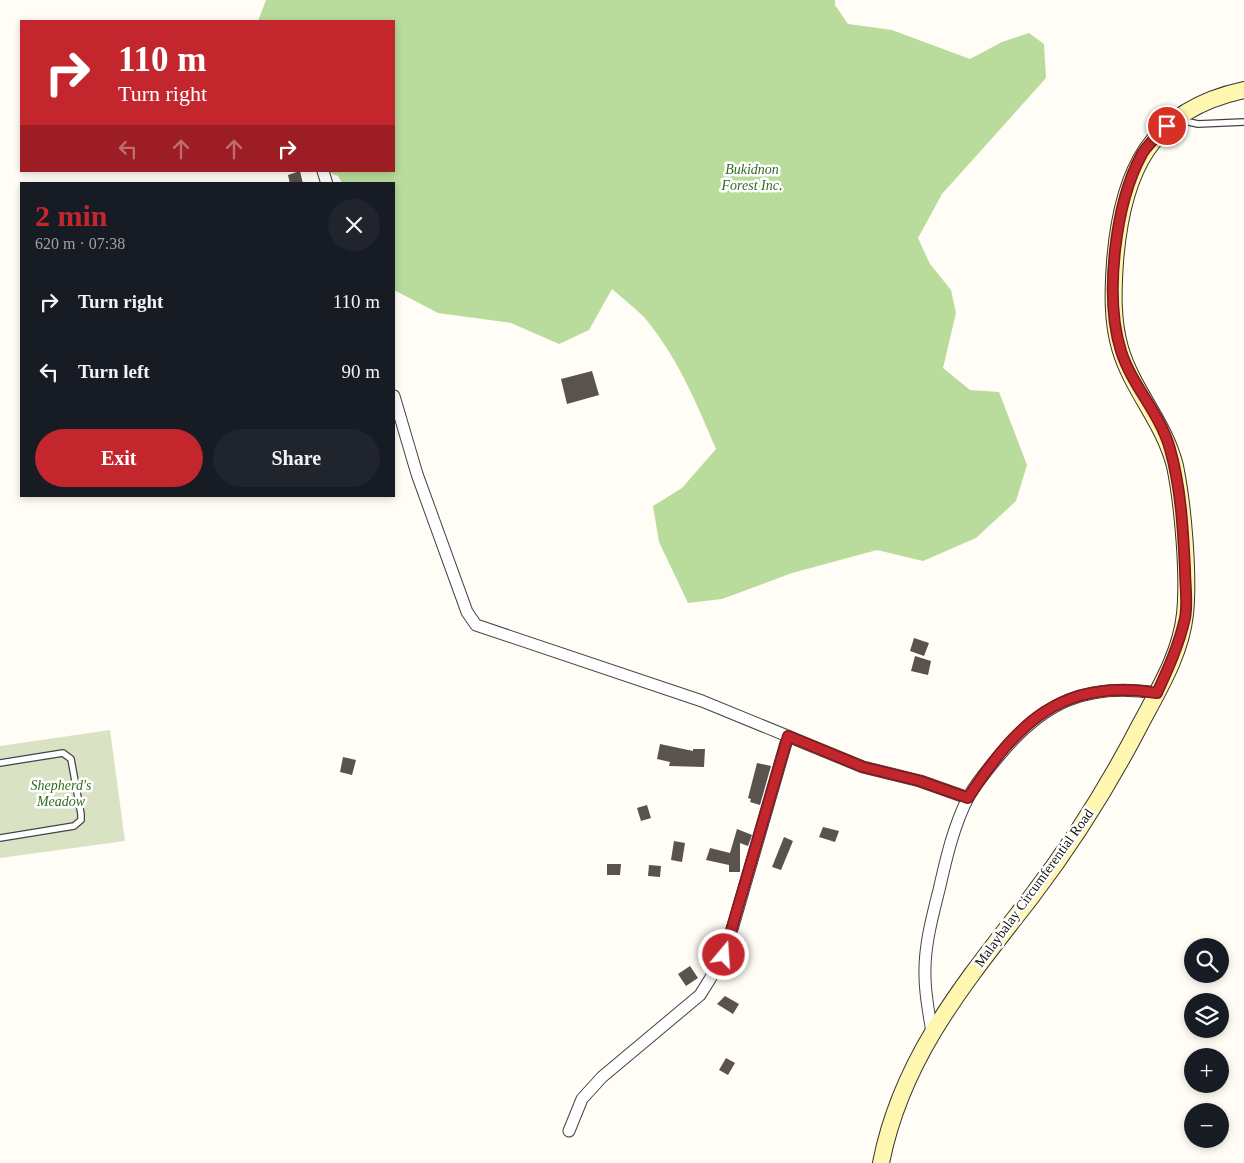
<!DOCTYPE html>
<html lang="en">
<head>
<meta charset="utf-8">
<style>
	:root { --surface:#171b24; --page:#20242c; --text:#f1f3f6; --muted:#9ea1a6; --accent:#c4262e }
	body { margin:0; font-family:"Times New Roman",serif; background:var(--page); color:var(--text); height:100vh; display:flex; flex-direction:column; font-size:19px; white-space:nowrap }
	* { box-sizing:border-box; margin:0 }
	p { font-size:16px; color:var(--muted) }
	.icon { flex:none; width:28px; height:28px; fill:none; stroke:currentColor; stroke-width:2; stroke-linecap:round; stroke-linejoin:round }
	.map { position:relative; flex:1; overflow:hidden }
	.details { position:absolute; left:20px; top:182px; width:375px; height:315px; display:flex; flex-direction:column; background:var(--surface); border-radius:0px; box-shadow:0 2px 8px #0003 }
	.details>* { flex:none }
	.top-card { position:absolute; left:20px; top:20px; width:375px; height:152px; border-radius:0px; box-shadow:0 2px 8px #0003; background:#c4262e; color:#fff; overflow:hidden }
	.controls { position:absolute; left:1184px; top:938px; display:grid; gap:10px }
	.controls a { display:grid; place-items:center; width:45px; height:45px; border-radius:50%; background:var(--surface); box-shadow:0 2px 8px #0003; font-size:25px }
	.pin { position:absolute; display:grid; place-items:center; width:42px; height:42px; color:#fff; margin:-21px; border:2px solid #fff; border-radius:50%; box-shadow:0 1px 5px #0007 }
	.me { position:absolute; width:55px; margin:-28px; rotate:18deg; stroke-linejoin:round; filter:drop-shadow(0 0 4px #0008) }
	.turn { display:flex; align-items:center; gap:18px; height:105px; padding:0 15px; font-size:22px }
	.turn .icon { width:65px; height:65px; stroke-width:2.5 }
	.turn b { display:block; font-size:35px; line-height:42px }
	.lanes { display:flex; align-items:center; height:48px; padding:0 15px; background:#0003; justify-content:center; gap:25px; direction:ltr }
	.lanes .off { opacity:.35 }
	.round { display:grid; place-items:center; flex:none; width:52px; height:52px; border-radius:26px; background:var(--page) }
	.head { display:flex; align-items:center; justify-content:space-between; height:85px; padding:0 15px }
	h1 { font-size:30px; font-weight:800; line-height:38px; color:var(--accent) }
	.action { display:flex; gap:10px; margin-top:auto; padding:10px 15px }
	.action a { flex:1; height:58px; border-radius:30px; background:var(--accent); color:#fff; font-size:20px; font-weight:800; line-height:58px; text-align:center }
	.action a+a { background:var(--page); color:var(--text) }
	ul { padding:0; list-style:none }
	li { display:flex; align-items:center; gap:15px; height:70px; padding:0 15px }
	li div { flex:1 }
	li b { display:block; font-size:19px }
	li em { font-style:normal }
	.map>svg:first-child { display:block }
	.forest { fill:#b9dc9c }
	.cemetery { fill:#d9e3c4 }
	.building { fill:#5a524d }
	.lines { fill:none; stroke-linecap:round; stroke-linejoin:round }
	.service-casing { stroke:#444; stroke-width:8 }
	.minor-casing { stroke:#444; stroke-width:13 }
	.secondary-casing { stroke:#333; stroke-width:18 }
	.service { stroke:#fff; stroke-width:5.5 }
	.minor { stroke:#fff; stroke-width:11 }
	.secondary { stroke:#fff6b0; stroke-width:16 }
	.route-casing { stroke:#7f191e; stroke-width:12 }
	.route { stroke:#c4262e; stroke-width:9 }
	.labels { text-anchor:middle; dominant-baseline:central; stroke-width:5; stroke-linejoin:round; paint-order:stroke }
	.park-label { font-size:14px; font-style:italic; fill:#2f6b1f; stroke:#fff }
	.street-label { font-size:14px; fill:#111; stroke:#fff }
</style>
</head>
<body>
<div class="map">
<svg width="1244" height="1163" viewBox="0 0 1244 1163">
	<rect width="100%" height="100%" fill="#fffdf5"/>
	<path class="forest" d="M266,0H835V5L848,24L892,30L970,59L1002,42L1029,33L1044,44L1046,78L942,194L918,238L930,264L951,290L956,313L943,368L970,390L999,392L1027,465L1016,501L976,538L923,561L877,550L792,573L722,599L688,603L659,542L653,506L682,488L716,449C696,402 677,356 644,317C634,307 622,298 612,289L589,330L559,344L511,323L438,313L394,290V184H343L338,176L326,171H394V21H258Z"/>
	<path class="cemetery" d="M110,730L125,841L0,858V746Z"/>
	<path class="building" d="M300,171L303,184H290L288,175Z
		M592,371L599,395L567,404L561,379Z
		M914,638L929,643L924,656L910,651Z
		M915,656L931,661L928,675L911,671Z
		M660,744L693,751V749H705L704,767L669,766L670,762L657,759Z
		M343,757L356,760L352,775L340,772Z
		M757,763L771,766L760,805L750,802L751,799L748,798Z
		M647,805L651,818L641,821L637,808Z
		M823,827L839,831L835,842L819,837Z
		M737,829L752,835L748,846L740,843V872H729V865L706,860L710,848L730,853Z
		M784,837L793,841L781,870L772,867Z
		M674,841L685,843L682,862L671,860Z
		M607,864H621L620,875H607Z
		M649,865L661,866L660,877L648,876Z
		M690,966L698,978L686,986L678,974Z
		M725,996L739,1004L733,1014L717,1004Z
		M726,1058L735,1063L728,1075L719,1070Z"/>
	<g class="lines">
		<defs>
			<path id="service" d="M1180,120L1198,124L1244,122
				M0,763L63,753L71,759L81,814V820L74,826L0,838"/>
			<path id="minor" d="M323,171L327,184
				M394,396L417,474L467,612L476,625L702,701L863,767L920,781L968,798
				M932,1032C929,1014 925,995 925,976C924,947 932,918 939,890C946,859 954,824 969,796C977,782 988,769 998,757C1043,702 1086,682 1157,693
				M569,1131L582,1099L602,1077L700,995C715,973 725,951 733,926L788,736"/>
			<path id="secondary" d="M881,1163C902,1056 967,980 1032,896C1073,842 1110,783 1141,723C1159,689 1181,653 1185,614C1189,575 1183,505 1175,466C1164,422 1132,390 1120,348C1112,320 1113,291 1115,262C1122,172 1150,110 1244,90"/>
		</defs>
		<use href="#service" class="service-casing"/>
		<use href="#minor" class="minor-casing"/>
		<use href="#secondary" class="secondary-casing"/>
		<use href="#service" class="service"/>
		<use href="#minor" class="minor"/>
		<use href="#secondary" class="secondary"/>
	</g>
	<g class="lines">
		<defs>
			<path id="route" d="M724,955L788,736L863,767L920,781L968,798C1017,723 1062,677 1157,693C1168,669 1179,645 1185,618C1188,603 1185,585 1185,569C1183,529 1181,488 1170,449C1160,413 1132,386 1121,351C1104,297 1115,203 1142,154C1148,144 1159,134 1167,126"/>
		</defs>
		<use href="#route" class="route-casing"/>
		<use href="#route" class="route"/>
	</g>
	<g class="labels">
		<g class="park-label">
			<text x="752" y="169">Bukidnon<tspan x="752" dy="16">Forest Inc.</tspan></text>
			<text x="61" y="785">Shepherd's<tspan x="61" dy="16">Meadow</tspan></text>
		</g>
		<g class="street-label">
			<text transform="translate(1034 888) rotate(-54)">Malaybalay Circumferential Road</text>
		</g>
	</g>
</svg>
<div class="controls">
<a><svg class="icon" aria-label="search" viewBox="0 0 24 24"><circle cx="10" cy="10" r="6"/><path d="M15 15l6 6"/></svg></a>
<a><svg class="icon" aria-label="layers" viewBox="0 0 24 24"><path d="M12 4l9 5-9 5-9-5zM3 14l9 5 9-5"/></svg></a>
<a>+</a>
<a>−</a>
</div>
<div class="pin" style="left:1167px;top:126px;background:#d93025"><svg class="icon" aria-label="arrive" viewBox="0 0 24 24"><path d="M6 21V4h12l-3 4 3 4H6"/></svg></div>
<svg class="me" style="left:724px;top:955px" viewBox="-20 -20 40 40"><circle r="17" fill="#c4262e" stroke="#fff" stroke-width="3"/><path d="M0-11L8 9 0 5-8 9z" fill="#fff"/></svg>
<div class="top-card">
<div class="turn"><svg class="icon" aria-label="right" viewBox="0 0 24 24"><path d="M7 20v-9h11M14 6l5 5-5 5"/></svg><div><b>110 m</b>Turn right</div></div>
<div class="lanes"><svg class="icon off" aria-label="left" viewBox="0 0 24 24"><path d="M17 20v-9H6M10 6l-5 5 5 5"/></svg><svg class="icon off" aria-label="ahead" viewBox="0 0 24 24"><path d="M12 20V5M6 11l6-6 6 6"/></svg><svg class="icon off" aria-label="ahead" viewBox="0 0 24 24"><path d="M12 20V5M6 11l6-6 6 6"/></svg><svg class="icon" aria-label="right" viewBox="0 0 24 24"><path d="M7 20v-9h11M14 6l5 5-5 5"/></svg></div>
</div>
<section class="details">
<div class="head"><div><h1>2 min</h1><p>620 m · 07:38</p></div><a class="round"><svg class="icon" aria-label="close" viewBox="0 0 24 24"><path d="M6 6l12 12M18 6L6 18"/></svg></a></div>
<ul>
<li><svg class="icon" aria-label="right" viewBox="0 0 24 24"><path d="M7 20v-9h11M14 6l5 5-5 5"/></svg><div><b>Turn right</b></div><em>110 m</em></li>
<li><svg class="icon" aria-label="left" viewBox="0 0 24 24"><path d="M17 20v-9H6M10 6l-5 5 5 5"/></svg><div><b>Turn left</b></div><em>90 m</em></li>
</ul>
<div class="action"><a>Exit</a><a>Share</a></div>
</section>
</div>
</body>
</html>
